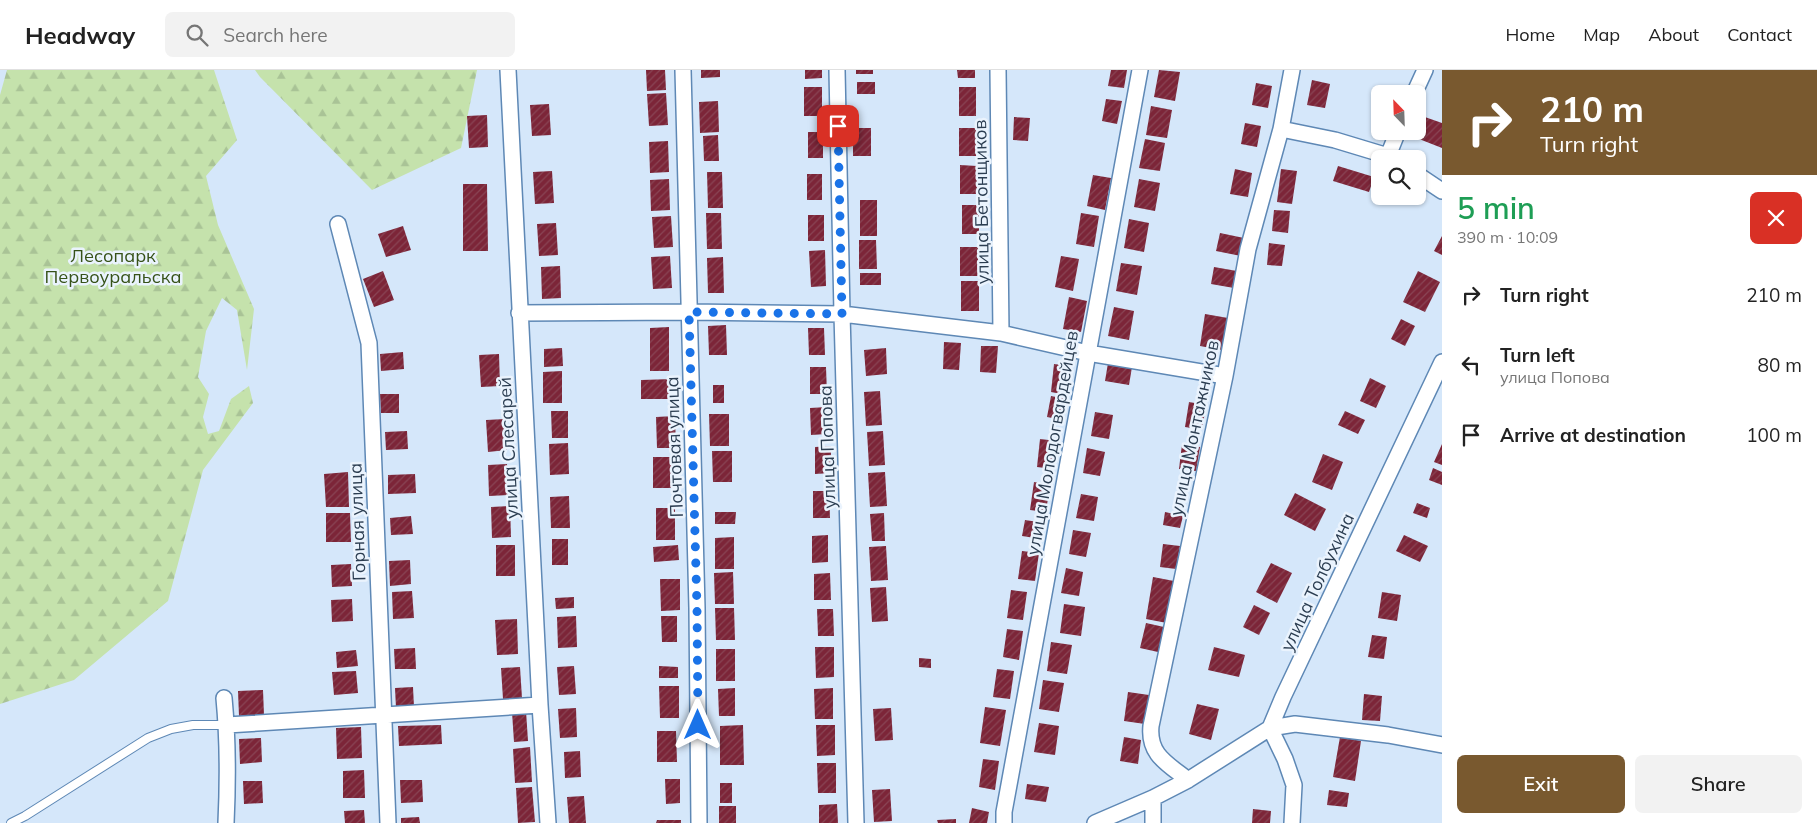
<!DOCTYPE html>
<html lang="en">
<head>
<meta charset="utf-8">
<style>
	:root { --surface:#fff; --page:#f2f2f2; --text:#222; --muted:#767676; --line:#e0e0e0; --accent:#79592f }
	body { margin:0; font-family:Mulish,sans-serif; background:var(--page); color:var(--text); height:100vh; display:flex; flex-direction:column; font-size:19px; white-space:nowrap }
	* { box-sizing:border-box; margin:0 }
	p { font-size:16px; color:var(--muted) }
	.icon { flex:none; width:28px; height:28px; fill:none; stroke:currentColor; stroke-width:2; stroke-linecap:round; stroke-linejoin:round }
	.map { position:relative; flex:1; overflow:hidden }
	.drawer { display:flex; flex-direction:column; background:var(--surface); width:375px }
	.drawer>* { flex:none }
	.banner { background:#79592f; color:#fff; overflow:hidden }
	.needle { width:32px; rotate:337deg }
	.buttons { position:absolute; left:1371px; top:15px; display:grid; gap:10px }
	.buttons a { display:grid; place-items:center; width:55px; height:55px; border-radius:8px; background:var(--surface); box-shadow:0 1px 4px #0004; font-size:25px }
	.pin { position:absolute; display:grid; place-items:center; width:42px; height:42px; color:#fff; margin:-21px; border-radius:10px; box-shadow:0 2px 8px #0006 }
	.me { position:absolute; width:55px; margin:-28px; rotate:0deg; stroke-linejoin:round; filter:drop-shadow(0 0 4px #0008) }
	.turn { display:flex; align-items:center; gap:18px; height:105px; padding:0 15px; font-size:22px }
	.turn .icon { width:65px; height:65px; stroke-width:2.5 }
	.turn b { display:block; font-size:35px; line-height:42px }
	.round { display:grid; place-items:center; flex:none; width:52px; height:52px; border-radius:8px; background:var(--page) }
	.head { display:flex; align-items:center; justify-content:space-between; height:85px; padding:0 15px }
	h1 { font-size:30px; font-weight:600; line-height:38px; color:#1e9e55 }
	.button { display:flex; gap:10px; margin-top:auto; padding:10px 15px }
	.button a { flex:1; height:58px; border-radius:8px; background:var(--accent); color:#fff; font-size:20px; font-weight:600; line-height:58px; text-align:center }
	.button a+a { background:var(--page); color:var(--text) }
	ul { padding:0; list-style:none }
	li { display:flex; align-items:center; gap:15px; height:70px; padding:0 15px }
	li div { flex:1 }
	li b { display:block; font-size:19px }
	li em { font-style:normal }
	header { display:flex; align-items:center; gap:30px; box-sizing:border-box; height:70px; padding:0 25px; background:var(--surface); border-bottom:1px solid var(--line) }
	header strong { font-size:24px }
	nav { display:flex; gap:28px; margin-inline-start:auto; font-size:18px }
	.search { width:350px; height:45px; background:var(--page); display:flex; align-items:center; gap:12px; box-sizing:border-box; padding:0 18px; border-radius:8px; color:var(--muted); font-size:19px }
	main { display:flex; flex:1; min-height:0 }
	.map>svg:first-child { display:block }
	.forest { fill:url(#forest-firs) }
	.building { fill:url(#building-hatch) }
	.lines { fill:none; stroke-linecap:round; stroke-linejoin:round }
	.service-casing { stroke:#5e88b5; stroke-width:10 }
	.minor-casing { stroke:#5e88b5; stroke-width:18 }
	.service { stroke:#fff; stroke-width:8 }
	.minor { stroke:#fff; stroke-width:15 }
	.route { stroke:#1a73e8; stroke-width:9; stroke-dasharray:0 16.2 }
	.labels { text-anchor:middle; dominant-baseline:central; stroke-width:5; stroke-linejoin:round; paint-order:stroke }
	.street-label { font-size:18px; fill:#2b3d51; stroke:#eaf3fd }
	.park-label { font-size:18px; fill:#365218; stroke:#eaf3fd }
</style>
</head>
<body>
<header>
<strong>Headway</strong>
<div class="search"><svg class="icon" aria-label="search" viewBox="0 0 24 24"><circle cx="10" cy="10" r="6"/><path d="M15 15l6 6"/></svg>Search here</div>
<nav><a>Home</a><a>Map</a><a>About</a><a>Contact</a></nav>
</header>
<main>
<div class="map">
<svg width="1442" height="753" viewBox="0 0 1442 753">
	<defs>
		<pattern id="forest-firs" width="22" height="20" patternUnits="userSpaceOnUse" patternTransform="scale(1.25)"><rect width="22" height="20" fill="#c5e2ac"/><path d="M5 1l3.5 6h-7zM16 11l3.5 6h-7z" fill="#a9c396"/></pattern>
		<pattern id="building-hatch" width="6" height="6" patternUnits="userSpaceOnUse" patternTransform="scale(1.25)"><rect width="6" height="6" fill="#7c2538"/><path d="M-1 1l2-2M0 6l6-6M5 7l2-2" fill="none" stroke="#894555"/></pattern>
	</defs>
	<rect width="100%" height="100%" fill="#d5e7fa"/>
	<path class="forest" d="M7,0H214L237,70L206,106L218,155L254,239L247,300L237,240L222,228L206,261L198,307L209,324L203,347L208,364L219,361L231,329L249,316L253,333L203,400L168,531L74,610L0,634V25Z
		M255,0H477L461,78L372,120L260,7Z"/>
	<path class="building" d="M646,0H665L666,20L647,21Z
		M701,0H720V7L701,8Z
		M805,0H822V8L805,9Z
		M856,0H873V4H856Z
		M957,0H975V8H958Z
		M1111,0H1127L1124,18L1108,16Z
		M1159,0L1180,2L1175,31L1154,27Z
		M1312,10L1330,14L1325,38L1307,35Z
		M857,12H875V24H857Z
		M1256,13L1272,16L1268,38L1252,35Z
		M804,17H822V46H804Z
		M959,17H976V46H959Z
		M666,23L668,55L649,56L647,24Z
		M1106,29L1122,31L1117,54L1102,51Z
		M718,31L719,62L700,63L699,32Z
		M549,34L551,65L532,66L530,35Z
		M1151,36L1172,40L1167,68L1146,65Z
		M487,45L488,77L469,78L467,46Z
		M1422,46L1442,53V78L1414,67L1418,61Z
		M1014,47L1030,48L1028,71L1013,70Z
		M1245,53L1261,56L1257,77L1241,74Z
		M853,58H871V86H853Z
		M959,58H976V86H959Z
		M808,62H823V88H808Z
		M718,65L719,91H704L703,66Z
		M1145,69L1165,73L1160,101L1139,98Z
		M668,71L669,102L650,103L649,72Z
		M960,95L977,96V124H960Z
		M1338,96L1374,107L1369,122L1333,111Z
		M1235,99L1252,103L1248,127L1230,124Z
		M1281,99L1297,101L1292,134L1277,132Z
		M552,101L554,133L535,134L533,102Z
		M707,102H722L723,138H708Z
		M807,104H822V130H807Z
		M1093,105L1111,108L1105,140L1087,136Z
		M669,109L670,140L651,141L650,110Z
		M1139,109L1160,113L1155,141L1134,137Z
		M463,114H487L488,181H463Z
		M860,130H877V166H860Z
		M962,135H979V164H962Z
		M1274,140L1290,141L1288,163L1272,161Z
		M706,143H721L722,179H707Z
		M1081,143L1099,146L1094,177L1076,174Z
		M808,145H824V171H808Z
		M671,146L673,177L654,178L652,147Z
		M1129,149L1149,153L1144,182L1124,178Z
		M556,153L558,185L539,186L537,154Z
		M403,156L411,180L386,187L378,164Z
		M1220,163L1244,168L1241,186L1216,181Z
		M1442,166V185L1434,181Z
		M859,170H876L877,199H859Z
		M1269,173L1285,175L1282,196L1267,195Z
		M960,177H978V206H960Z
		M825,180L826,216L811,217L809,181Z
		M670,186L672,218L653,219L651,187Z
		M1061,186L1079,189L1073,221L1055,217Z
		M723,187L724,223H708L707,188Z
		M1121,193L1142,196L1137,225L1116,221Z
		M560,196L561,228L542,229L541,197Z
		M1214,197L1237,201L1234,218L1211,214Z
		M383,201L394,230L374,237L363,209Z
		M1418,201L1440,212L1425,242L1403,232Z
		M860,203H881V215H860Z
		M961,211H979V241H961Z
		M1069,227L1087,231L1081,262L1063,259Z
		M1114,237L1134,241L1129,270L1108,266Z
		M1205,244L1228,248L1222,280L1200,276Z
		M1401,249L1415,256L1405,276L1391,269Z
		M726,255L727,285H709L708,256Z
		M669,257V301H650V258Z
		M808,258H824L825,285H809Z
		M944,272L961,273L959,300L943,299Z
		M981,276H998L996,303L980,302Z
		M562,278L563,296L544,297V279Z
		M886,278L887,304L866,306L864,280Z
		M403,282L404,299L381,301L380,284Z
		M499,284L500,316L481,317L479,285Z
		M1108,293L1132,297L1129,315L1105,311Z
		M1054,294L1071,296L1067,325L1051,322Z
		M810,297H826L827,324H810Z
		M562,301V333H543V302Z
		M1370,308L1386,316L1376,338L1360,331Z
		M672,309L673,329H641V310Z
		M713,315H724V333H713Z
		M880,321L882,355L866,356L864,322Z
		M380,324H399V343H381Z
		M1051,326L1067,329L1063,350L1047,347Z
		M1189,332L1206,335L1202,360L1185,357Z
		M827,337V364L811,365L810,338Z
		M551,341H568V368H552Z
		M1345,341L1365,350L1358,364L1338,355Z
		M1095,342L1113,345L1109,369L1091,366Z
		M709,344H729V376H710Z
		M675,346L676,378H657L656,347Z
		M505,349L507,380L488,382L486,350Z
		M407,361L408,379L386,380L385,362Z
		M883,361L885,395L869,396L867,362Z
		M1040,369L1057,371L1053,399L1037,397Z
		M568,373L569,404L550,405L549,374Z
		M1182,374L1200,377L1196,401L1179,399Z
		M1442,374V395L1434,392Z
		M831,376V403L815,404V377Z
		M1087,378L1105,382L1100,406L1083,403Z
		M712,381H732V412H713Z
		M1323,384L1343,392L1332,420L1312,412Z
		M653,387H672V418H653Z
		M507,394L509,425L489,426L488,395Z
		M1433,398L1442,402V415L1429,410Z
		M348,402L349,437H326L324,404Z
		M885,402L887,436L870,437L868,403Z
		M415,404L416,423L388,424V405Z
		M1034,412L1050,414L1046,442L1030,440Z
		M813,421H829L830,448H813Z
		M1295,423L1326,439L1315,461L1284,445Z
		M1081,424L1098,427L1094,451L1076,448Z
		M569,426L570,458H551L550,427Z
		M1417,433L1430,438L1427,448L1413,443Z
		M510,436L511,467L492,468L491,437Z
		M656,438H675V470H656Z
		M715,442H736L735,454H715Z
		M1165,442L1183,446L1180,458L1163,455Z
		M326,443H350L351,472H326Z
		M884,443L885,471H872L870,444Z
		M411,446L413,464L391,465L390,448Z
		M1025,450L1038,452L1035,468L1022,466Z
		M1073,460L1091,463L1086,487L1069,484Z
		M828,465V492L812,493V466Z
		M1404,465L1428,476L1420,492L1396,481Z
		M734,467V499H715V468Z
		M552,469H568V495H552Z
		M1163,474L1180,476L1176,499L1160,497Z
		M496,475H515V506H496Z
		M678,475L679,490L654,492L653,477Z
		M886,476L888,510L871,511L869,477Z
		M1022,481L1039,483L1035,511L1018,509Z
		M410,490L411,514L390,516L389,491Z
		M1271,493L1292,503L1277,533L1256,522Z
		M351,494L352,516L332,517L331,495Z
		M1066,498L1083,502L1079,526L1061,523Z
		M733,502L734,534H715L714,503Z
		M830,503L831,530H814V504Z
		M1153,507L1174,511L1167,553L1146,549Z
		M660,509H680V540L661,541Z
		M886,517L888,551L872,552L870,518Z
		M1011,520L1027,522L1023,550L1007,548Z
		M412,521L414,548L393,549L392,522Z
		M1382,522L1401,525L1397,551L1378,548Z
		M574,527V538L556,539L555,528Z
		M352,529L353,551L332,552L331,530Z
		M1064,534L1085,537L1081,566L1060,563Z
		M1254,535L1270,543L1259,565L1243,557Z
		M715,538H734L735,570H716Z
		M817,539H833L834,566H818Z
		M576,546L577,577L558,578L557,547Z
		M661,546H677V572H662Z
		M517,549L518,584L497,585L495,550Z
		M1146,553L1164,557L1158,582L1140,578Z
		M1007,559L1023,561L1019,590L1003,587Z
		M1372,565L1387,567L1384,589L1368,587Z
		M1051,572L1072,575L1067,604L1047,601Z
		M815,577H834V607L816,608Z
		M1214,577L1245,585L1239,607L1208,600Z
		M415,578L416,599H395L394,579Z
		M716,579H735V611H716Z
		M356,580L358,596L337,598L336,582Z
		M919,588L931,589V598L919,597Z
		M574,596L576,624L559,625L557,597Z
		M659,596L678,597V608H659Z
		M520,597L522,628L503,629L501,598Z
		M997,599L1014,601L1010,629L993,627Z
		M356,601L358,623L334,625L332,602Z
		M1043,610L1064,613L1059,642L1039,639Z
		M659,616H679V648H660Z
		M413,617L414,637L396,638L395,618Z
		M735,618V646H719L718,619Z
		M833,618V649H815L814,619Z
		M263,620L264,645L239,646L238,621Z
		M1128,622L1149,625L1145,654L1124,651Z
		M1364,624L1382,626L1380,651L1362,650Z
		M1197,634L1219,639L1211,670L1189,664Z
		M985,637L1006,640L1000,676L980,673Z
		M576,638L577,667L560,668L558,639Z
		M891,638L893,670L875,671L873,639Z
		M526,641L528,671L514,672L512,642Z
		M1039,653L1059,656L1055,685L1034,682Z
		M441,655L442,674L399,676L398,656Z
		M743,655L744,695H720V656Z
		M816,655H835V685L817,686Z
		M361,657L362,688L337,689L336,658Z
		M657,661H676L677,692H657Z
		M1124,667L1141,670L1138,694L1120,691Z
		M1340,667L1361,671L1355,711L1333,707Z
		M261,668L262,692L240,694L239,669Z
		M530,677L532,712L515,713L513,679Z
		M580,681L581,707L565,708L564,682Z
		M983,689L999,691L995,720L979,717Z
		M817,693H836V723H818Z
		M364,700L365,728H343V701Z
		M665,709H680V733L666,734Z
		M400,710H422L423,732L401,733Z
		M243,711H262L263,733L244,734Z
		M720,713H732V733H720Z
		M1027,714L1049,717L1046,732L1025,729Z
		M532,717L535,752L518,753L516,718Z
		M890,719L892,751L874,752L872,720Z
		M1329,720L1349,723L1347,737L1327,735Z
		M584,726L586,753H569L567,727Z
		M837,734L838,753H819V735Z
		M719,736H736V753H719Z
		M972,738L989,742L987,753H969Z
		M1253,739L1271,741L1270,753H1252Z
		M364,740L365,753H345L344,741Z
		M419,747L420,753H401V748Z
		M956,749V753H938L937,750Z
		M657,750H681V753H656Z"/>
	<g class="lines">
		<defs>
			<path id="service" d="M11,753L25,746L148,668L171,659L193,655H227"/>
			<path id="minor" d="M508,0L540,635L548,753
				M683,0L697,538L699,753
				M837,0L842,244L856,753
				M998,0L1001,263
				M1414,24L1425,0
				M1281,59L1335,70L1388,86L1393,89
				M1388,86L1398,61
				M1418,105L1442,121
				M338,154L369,273L388,753
				M519,243L689,242L842,244L1001,263L1088,283L1225,306
				M224,628C228,670 228,711 226,753
				M227,655L540,635
				M1188,710C1168,694 1148,685 1151,656L1225,306L1248,179L1281,59L1292,0
				M1004,753V742L1140,0
				M1095,753L1153,728L1188,710L1270,658L1295,654L1388,665L1442,675
				M1153,753V728
				M1292,753L1294,715L1285,689L1270,658L1283,627L1442,292"/>
		</defs>
		<use href="#service" class="service-casing"/>
		<use href="#minor" class="minor-casing"/>
		<use href="#service" class="service"/>
		<use href="#minor" class="minor"/>
	</g>
	<g class="lines">
		<path class="route" d="M698,655L697,538L689,242L842,244L838,56"/>
	</g>
	<g class="labels">
		<g class="street-label">
			<text transform="translate(981 132) rotate(-91)">улица Бетонщиков</text>
			<text transform="translate(1194 358) rotate(-78)">улица Монтажников</text>
			<text transform="translate(1052 373) rotate(-80)">улица Молодогвардейцев</text>
			<text transform="translate(674 377) rotate(-92)">Почтовая улица</text>
			<text transform="translate(827 377) rotate(-92)">улица Попова</text>
			<text transform="translate(508 378) rotate(-93)">улица Слесарей</text>
			<text transform="translate(357 452) rotate(-92)">Горная улица</text>
			<text transform="translate(1317 512) rotate(-65)">улица Толбухина</text>
		</g>
		<g class="park-label">
			<text x="113" y="185">Лесопарк<tspan x="113" dy="21">Первоуральска</tspan></text>
		</g>
	</g>
</svg>
<div class="buttons">
<a><svg class="needle" viewBox="-14 -14 28 28"><path d="M0-13l5 13h-10z" fill="#e53935"/><path d="M0 13l5-13h-10z" fill="#767676"/></svg></a>
<a><svg class="icon" aria-label="search" viewBox="0 0 24 24"><circle cx="10" cy="10" r="6"/><path d="M15 15l6 6"/></svg></a>
</div>
<div class="pin" style="left:838px;top:56px;background:#d93025"><svg class="icon" aria-label="arrive" viewBox="0 0 24 24"><path d="M6 21V4h12l-3 4 3 4H6"/></svg></div>
<svg class="me" style="left:698px;top:655px" viewBox="-20 -20 40 40"><path d="M0-17L14 15 0 8-14 15z" fill="#1a73e8" stroke="#fff" stroke-width="4"/></svg>
</div>
<section class="drawer">
<div class="banner">
<div class="turn"><svg class="icon" aria-label="right" viewBox="0 0 24 24"><path d="M7 20v-9h11M14 6l5 5-5 5"/></svg><div><b>210 m</b>Turn right</div></div>
</div>
<div class="head"><div><h1>5 min</h1><p>390 m · 10:09</p></div><a class="round" style="background:#d93025;color:#fff"><svg class="icon" aria-label="close" viewBox="0 0 24 24"><path d="M6 6l12 12M18 6L6 18"/></svg></a></div>
<ul>
<li><svg class="icon" aria-label="right" viewBox="0 0 24 24"><path d="M7 20v-9h11M14 6l5 5-5 5"/></svg><div><b>Turn right</b></div><em>210 m</em></li>
<li><svg class="icon" aria-label="left" viewBox="0 0 24 24"><path d="M17 20v-9H6M10 6l-5 5 5 5"/></svg><div><b>Turn left</b><p>улица Попова</p></div><em>80 m</em></li>
<li><svg class="icon" aria-label="arrive" viewBox="0 0 24 24"><path d="M6 21V4h12l-3 4 3 4H6"/></svg><div><b>Arrive at destination</b></div><em>100 m</em></li>
</ul>
<div class="button"><a>Exit</a><a>Share</a></div>
</section>
</main>
</body>
</html>
